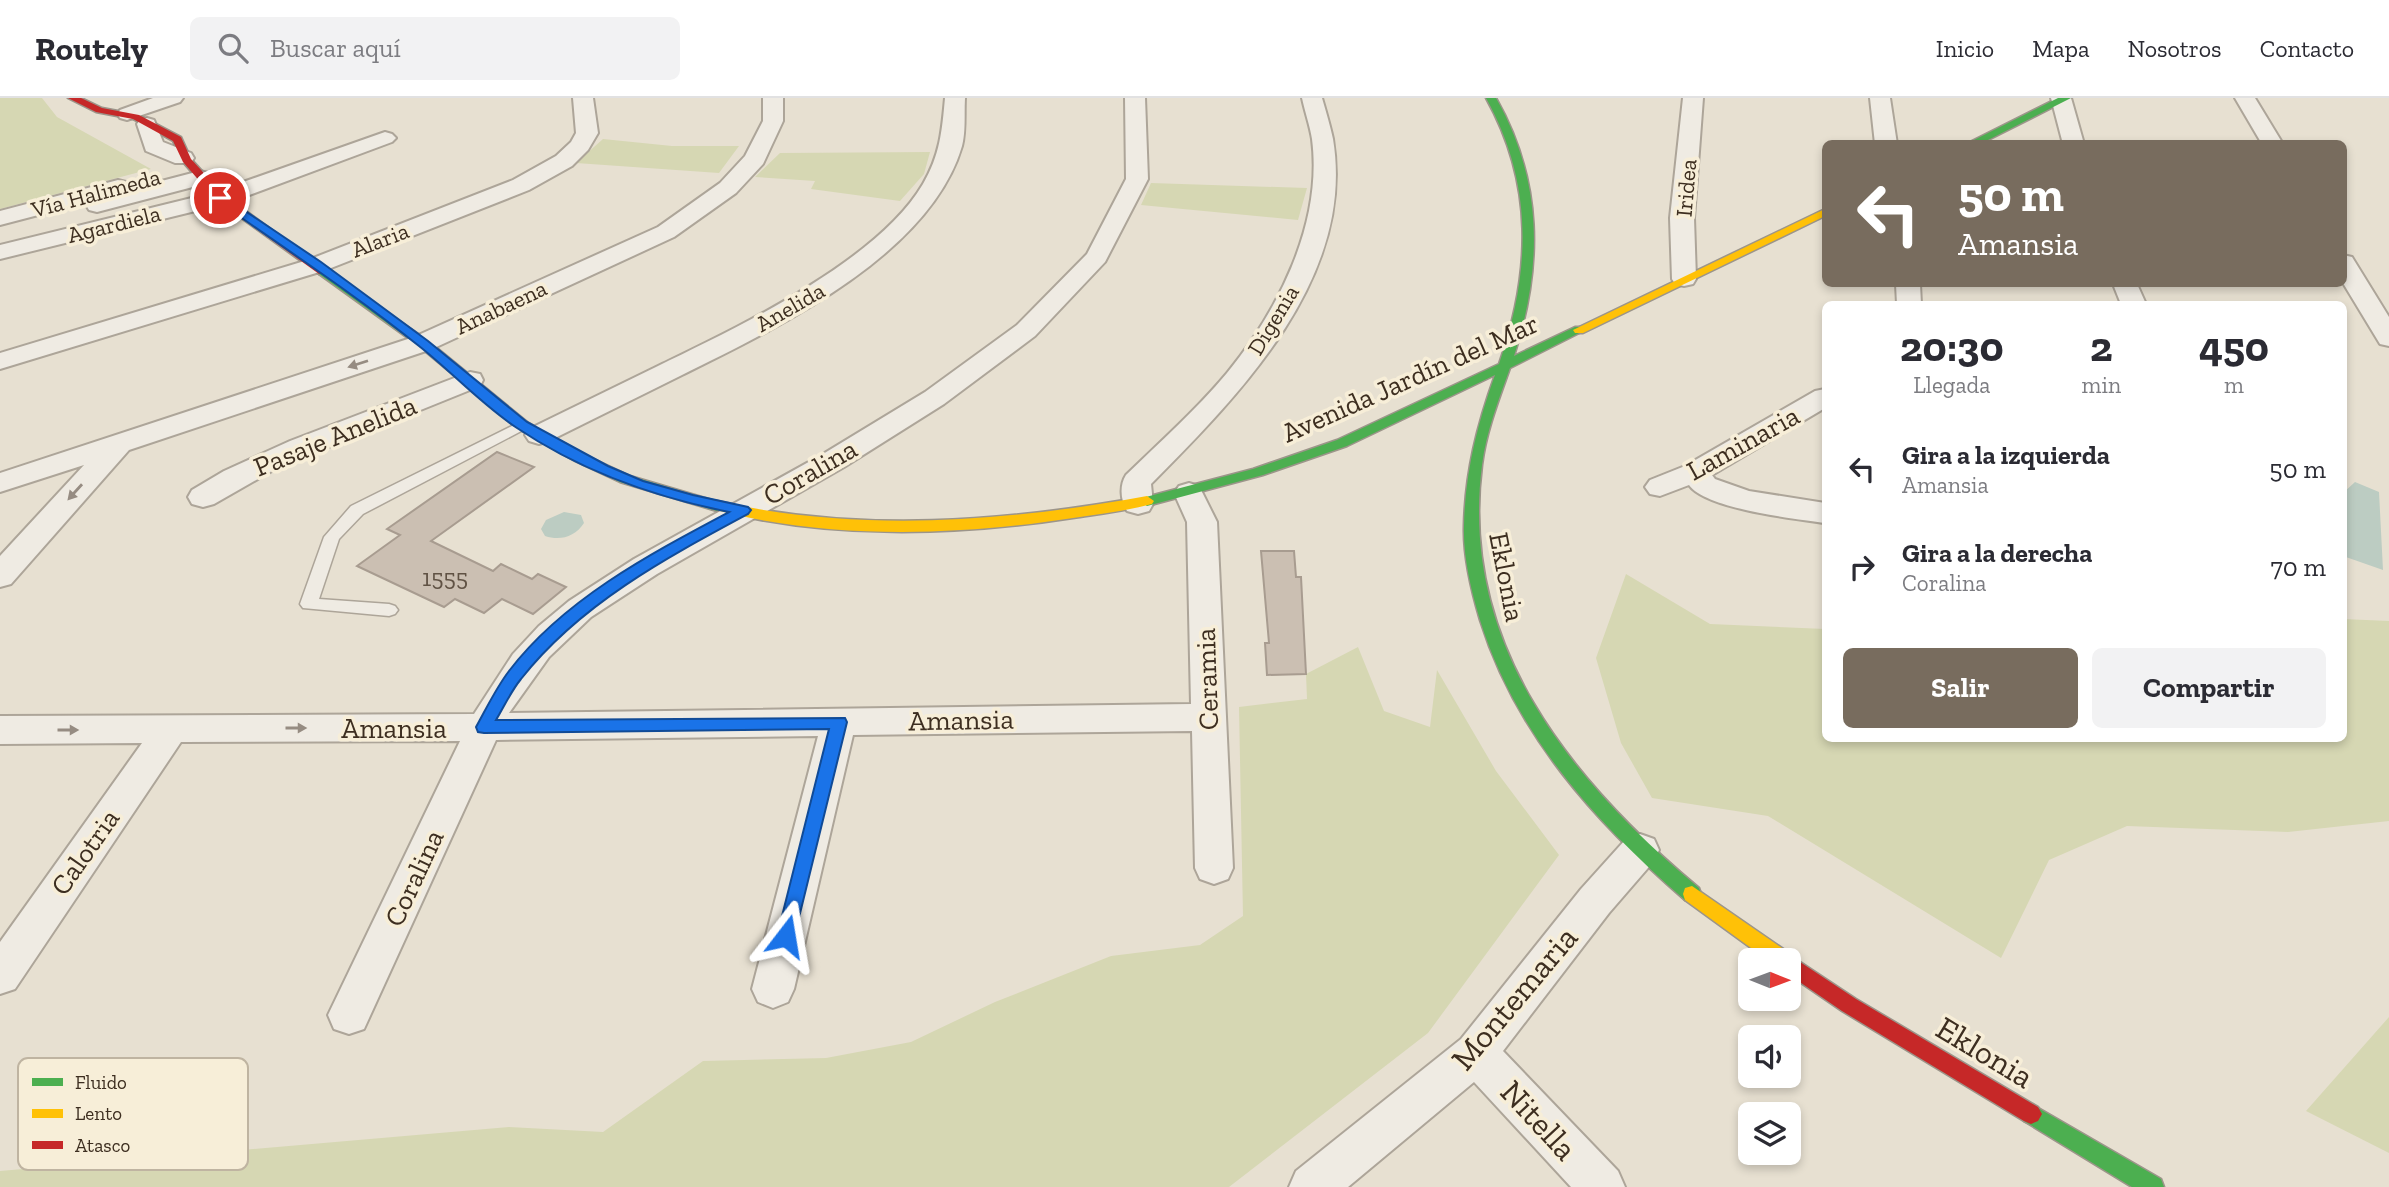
<!DOCTYPE html>
<html lang="es">
<head>
<meta charset="utf-8">
<style>
	:root { --surface:#fff; --page:#f2f2f3; --text:#2b2b33; --muted:#7c7c81; --line:#e1e1e2; --accent:#786c5e }
	body { margin:0; font-family:"Zilla Slab",serif; background:var(--page); color:var(--text); height:100vh; display:flex; flex-direction:column; font-size:26px; white-space:nowrap }
	* { box-sizing:border-box; margin:0 }
	p { font-size:23px; color:var(--muted) }
	.icon { flex:none; width:38px; height:38px; fill:none; stroke:currentColor; stroke-width:2; stroke-linecap:round; stroke-linejoin:round }
	.map { position:relative; flex:1; overflow:hidden }
	.sheet { position:absolute; left:1822px; top:203px; width:525px; height:441px; display:flex; flex-direction:column; background:var(--surface); border-radius:10px; box-shadow:0 4px 10px #0003 }
	.sheet>* { flex:none }
	.banner { position:absolute; left:1822px; top:42px; width:525px; height:147px; border-radius:10px; box-shadow:0 4px 10px #0003; background:#786c5e; color:#fff; overflow:hidden }
	.needle { width:46px; rotate:91deg }
	.tools { position:absolute; left:1738px; top:850px; display:grid; gap:14px }
	.tools a { display:grid; place-items:center; width:63px; height:63px; border-radius:10px; background:var(--surface); box-shadow:0 4px 10px #0003; font-size:35px }
	.pin { position:absolute; display:grid; place-items:center; width:60px; height:60px; color:#fff; margin:-30px; border:4px solid #fff; border-radius:50%; box-shadow:0 2px 7px #0007 }
	.me { position:absolute; width:77px; margin:-38px; rotate:14deg; stroke-linejoin:round; filter:drop-shadow(0 0 5px #0008) }
	.turn { display:flex; align-items:center; gap:24px; height:147px; padding:0 21px; font-size:32px }
	.turn .icon { width:91px; height:91px; stroke-width:2.5 }
	.turn b { display:block; font-size:49px; line-height:60px }
	.eta { display:flex; justify-content:space-evenly; align-items:center; height:119px; text-align:center }
	.eta b { font-size:42px; font-weight:800; line-height:49px }
	.primary-button { display:flex; gap:14px; margin-top:auto; padding:14px 21px }
	.primary-button a { flex:1; height:80px; border-radius:10px; background:var(--accent); color:#fff; font-size:28px; font-weight:800; line-height:80px; text-align:center }
	.primary-button a+a { background:var(--page); color:var(--text) }
	ul { padding:0; list-style:none }
	li { display:flex; align-items:center; gap:21px; height:98px; padding:0 21px }
	li div { flex:1 }
	li b { display:block; font-size:26px }
	li em { font-style:normal }
	header { display:flex; align-items:center; gap:42px; box-sizing:border-box; height:98px; padding:0 35px; background:var(--surface); border-bottom:2px solid var(--line) }
	header strong { font-size:33px }
	nav { display:flex; gap:38px; margin-inline-start:auto; font-size:24px }
	.search { width:490px; height:63px; background:var(--page); display:flex; align-items:center; gap:18px; box-sizing:border-box; padding:0 24px; border-radius:10px; color:var(--muted); font-size:26px }
	.map>svg:first-child { display:block }
	.green { fill:#d6d7b3 }
	.water { fill:#bcccc2 }
	.building { fill:#cbbfb2; stroke:#a89c90; stroke-width:2 }
	.lines { fill:none; stroke-linecap:round; stroke-linejoin:round }
	.lane-casing { stroke:#ada599; stroke-width:3 }
	.street-casing { stroke:#ada599; stroke-width:4 }
	.fast-casing { stroke:#9c958a; stroke-width:3 }
	.slow-casing { stroke:#9c958a; stroke-width:3 }
	.jam-casing { stroke:#9c958a; stroke-width:3 }
	.lane { fill:#efebe3; fill-rule:evenodd }
	.street { fill:#efebe3; fill-rule:evenodd }
	.fast { fill:#4caf50; fill-rule:evenodd }
	.slow { fill:#ffc107; fill-rule:evenodd }
	.jam { fill:#c62828; fill-rule:evenodd }
	.oneway { fill:#968c82 }
	.route { fill:#1a73e8; stroke:#114b97; stroke-width:2 }
	.labels { text-anchor:middle; dominant-baseline:central; stroke-width:7; stroke-linejoin:round; paint-order:stroke }
	.far-street-label { font-size:23px; fill:#3d2e20; stroke:#f7eed8 }
	.number-label { font-size:24px; fill:#605244 }
	.street-label { font-size:28px; fill:#3d2e20; stroke:#f7eed8 }
	.near-street-label { font-size:33px; fill:#3d2e20; stroke:#f7eed8 }
	.key { fill:#f7eed8; stroke:#bfb4a1; stroke-width:2 }
	.key-label { font-size:19px; fill:#3d2e20 }
</style>
</head>
<body>
<header>
<strong>Routely</strong>
<div class="search"><svg class="icon" aria-label="search" viewBox="0 0 24 24"><circle cx="10" cy="10" r="6"/><path d="M15 15l6 6"/></svg>Buscar aquí</div>
<nav><a>Inicio</a><a>Mapa</a><a>Nosotros</a><a>Contacto</a></nav>
</header>
<div class="map">
<svg width="2389" height="1089" viewBox="0 0 2389 1089">
	<rect width="100%" height="100%" fill="#e7e0d1"/>
	<path class="green" d="M0,0H42L57,19L151,71L0,111Z
		M603,41L672,48H739L719,75L576,65Z
		M930,54L924,76L900,103L811,91L815,83L755,79L780,55Z
		M1151,85L1307,90L1298,122L1141,107Z
		M1626,476L1710,526L1825,531V640H2343V521L2389,523V723L2288,734L2127,728L2049,762L2001,860L1768,718L1652,700L1621,645L1596,560Z
		M1358,549L1384,613L1430,629L1437,572L1496,673L1559,757L1428,935L1229,1089H0V1073L509,1029L603,1034L703,963L826,960L911,944L995,904L1111,858L1200,847L1243,818L1239,609L1307,601L1306,576Z
		M2389,919V1055L2306,1013Z"/>
	<path class="water" d="M2355,384L2379,394L2383,472L2343,458V395Z
		M564,414L581,417L584,425C575,439 560,443 545,438L541,431L546,422Z"/>
	<path class="building" d="M497,354L534,369L431,443L493,473L501,466L532,481L538,476L566,489L533,516L502,501L484,515L455,501L444,509L357,468L400,437L387,431Z
		M1261,453H1294L1296,479H1301L1306,576L1267,577L1265,545H1269Z"/>
	<g class="lines">
		<defs>
			<path id="lane" d="M522,323L527,324L529,327L527,330L363,416L339,441L319,501L389,506L395,508L398,512L395,516L389,518L303,510L300,506L324,439L351,408Z"/>
			<path id="street" d="M153,0H183L180,4L127,22L120,20L117,16L120,12Z
				M573,0H593L598,35L588,52L572,68L529,92L326,172L0,271V255L308,162L513,82L556,58L571,44L576,35Z
				M763,0H783V23L763,66L736,95L674,139L432,251L129,352L11,486L0,489V458L84,367L0,394V375L414,239L658,129L720,85L745,58L763,23Z
				M945,0H965C964,15 966,33 962,48C930,157 777,230 682,277C638,299 593,321 549,343L539,346L529,343L525,337L529,331C572,310 615,289 658,268C738,229 877,164 923,86C940,57 942,33 945,0Z
				M1125,0H1145L1148,81L1105,164L1035,238L944,306L844,369L657,476L591,519L549,559L509,615L1191,606L1187,424L1174,395L1179,388L1189,385L1199,388L1217,424L1233,770L1228,781L1214,786L1200,781L1195,770L1192,633L853,637L794,891L788,904L773,910L758,904L752,891L818,638L496,642L364,931L349,936L334,931L328,917L460,643L181,644L15,891L0,896V844L142,645L0,646V618L474,616L513,556L539,528L569,503L634,461L823,356L925,294L1017,227L1087,156L1126,81Z
				M1302,0H1322C1326,14 1330,27 1333,41C1356,180 1239,297 1151,386L1153,406L1149,413L1138,416L1127,413C1121,403 1119,388 1126,377C1160,344 1196,312 1227,275C1278,213 1323,125 1312,41C1310,28 1305,14 1302,0Z
				M1683,0H1703L1694,120L1696,181L1693,186L1684,188L1675,186L1672,181L1670,120Z
				M1870,0H1890L1897,46H1875Z
				M2051,0H2071L2084,46H2063Z
				M2235,0H2255L2283,46H2262Z
				M147,20L154,22L163,44L191,55L194,60L191,65H175L146,53L137,26L140,22Z
				M385,34L392,36L396,40L392,44L228,105L0,161V147L212,95Z
				M200,73L208,75L211,80L208,85L97,114L89,112L86,107L88,104L0,127V113L118,82L126,84L129,89L127,92Z
				M2343,157L2352,159L2389,219V248L2380,246L2343,185Z
				M1896,186H1920L1921,206H1897Z
				M2113,186H2137L2146,206H2121Z
				M470,274L480,276L483,282L480,288L277,370L214,406L203,409L192,406L188,399L192,392L224,373L290,343Z
				M1825,291V310L1712,377L1715,381L1749,393L1825,405V425C1796,421 1706,411 1689,387L1660,398L1650,396L1645,389L1650,382L1685,368L1815,293Z
				M1640,736L1654,741L1659,752L1654,763L1609,815L1503,953L1618,1073L1625,1089H1571L1474,984L1348,1089H1289L1296,1073L1461,941L1581,791L1626,741Z"/>
			<path id="fast" d="M1486,0H1496C1543,83 1543,168 1514,258L1575,229H1583L1585,232L1510,270C1499,301 1486,334 1482,367C1459,546 1570,682 1699,790L1701,796L1699,802L1692,804L1685,802C1596,725 1516,637 1480,522C1471,492 1463,459 1464,428C1465,375 1477,327 1495,277L1347,348L1263,377L1147,408L1140,403L1142,400L1253,371L1337,342L1499,266C1531,174 1534,86 1486,0Z
				M2058,0H2071L1980,46H1966Z
				M323,171L427,242L527,324L585,357L630,378L722,405L724,408L717,413L620,384L575,363L517,330L419,248L319,176L317,174Z
				M2031,1006L2161,1081L2164,1089H2132L2024,1023L2020,1016L2024,1009Z"/>
			<path id="slow" d="M1825,111V118L1583,235H1575L1573,232Z
				M1147,398L1154,403L1152,406C1126,413 1099,416 1073,420C958,438 826,442 712,411L710,408L717,403C860,435 1004,424 1147,398Z
				M1692,788L1792,857L1795,863L1792,869L1788,870V863H1769L1685,802L1683,796L1685,790Z"/>
			<path id="jam" d="M68,0H81L102,10L139,17L181,39L191,61L223,96L329,174L319,176L215,101L183,64L173,43L133,21L96,14Z
				M1788,856L1856,901L2038,1009L2042,1016L2038,1023L2031,1026L2024,1023L1842,913L1788,876V863H1779L1781,859Z"/>
		</defs>
		<use href="#lane" class="lane-casing"/>
		<use href="#street" class="street-casing"/>
		<use href="#fast" class="fast-casing"/>
		<use href="#slow" class="slow-casing"/>
		<use href="#jam" class="jam-casing"/>
		<use href="#lane" class="lane"/>
		<use href="#street" class="street"/>
		<use href="#fast" class="fast"/>
		<use href="#slow" class="slow"/>
		<use href="#jam" class="jam"/>
	</g>
	<defs><path id="oneway-solid" d="M-6-.8H1V-3.2L6.5 0L1 3.2V.8H-6Z" transform="scale(1.75)"/></defs>
	<g class="oneway">
		<use href="#oneway-solid" transform="translate(358 266) rotate(162)"/>
		<use href="#oneway-solid" transform="translate(75 394) rotate(132)"/>
		<use href="#oneway-solid" transform="translate(296 630)"/>
		<use href="#oneway-solid" transform="translate(68 632)"/>
	</g>
	<path class="route" d="M216,98H223L321,164L428,243L527,324L608,368L643,383L693,397L748,409L751,412L748,416C666,460 580,506 521,581C511,593 504,609 496,622L845,620L847,624L793,844L786,846L779,844L777,838L829,631L484,635L478,634L476,629C486,611 496,590 509,573C564,501 650,456 729,414C654,399 581,373 517,330C482,307 452,274 419,248C354,196 284,150 216,102Z"/>
	<g class="labels">
		<g class="far-street-label">
			<text transform="translate(1686 90) rotate(-85)">Iridea</text>
			<text transform="translate(96 95) rotate(-15)">Vía Halimeda</text>
			<text transform="translate(114 126) rotate(-14)">Agardiela</text>
			<text transform="translate(380 142) rotate(-21)">Alaria</text>
			<text transform="translate(501 209) rotate(-25)">Anabaena</text>
			<text transform="translate(790 209) rotate(-30)">Anelida</text>
			<text transform="translate(1273 222) rotate(-59)">Digenia</text>
		</g>
		<g class="number-label">
			<text x="445" y="479">1555</text>
		</g>
		<g class="street-label">
			<text transform="translate(1410 280) rotate(-24)">Avenida Jardín del Mar</text>
			<text transform="translate(335 338) rotate(-22)">Pasaje Anelida</text>
			<text transform="translate(1743 345) rotate(-29)">Laminaria</text>
			<text transform="translate(810 374) rotate(-30)">Coralina</text>
			<text transform="translate(1507 479) rotate(79)">Eklonia</text>
			<text transform="translate(1207 581) rotate(-92)">Ceramia</text>
			<text transform="translate(961 622) rotate(-1)">Amansia</text>
			<text x="394" y="630">Amansia</text>
			<text transform="translate(85 754) rotate(-55)">Calotria</text>
			<text transform="translate(414 780) rotate(-65)">Coralina</text>
		</g>
		<g class="near-street-label">
			<text transform="translate(1514 900) rotate(-50)">Montemaria</text>
			<text transform="translate(1985 954) rotate(31)">Eklonia</text>
			<text transform="translate(1539 1022) rotate(47)">Nitella</text>
		</g>
	</g>
	<rect x="18" y="960" width="230" height="112" rx="10" class="key"/>
	<rect x="32" y="980" width="31" height="8" fill="#4caf50"/>
	<rect x="32" y="1011" width="31" height="9" fill="#ffc107"/>
	<rect x="32" y="1043" width="31" height="8" fill="#c62828"/>
	<g class="key-label">
		<text x="75" y="991">Fluido</text>
		<text x="75" y="1022">Lento</text>
		<text x="75" y="1054">Atasco</text>
	</g>
</svg>
<div class="tools">
<a><svg class="needle" viewBox="-14 -14 28 28"><path d="M0-13l5 13h-10z" fill="#e53935"/><path d="M0 13l5-13h-10z" fill="#7c7c81"/></svg></a>
<a><svg class="icon" aria-label="sound" viewBox="0 0 24 24"><path d="M4 9h4l5-4v14l-5-4H4zM17 9q2 3 0 6"/></svg></a>
<a><svg class="icon" aria-label="layers" viewBox="0 0 24 24"><path d="M12 4l9 5-9 5-9-5zM3 14l9 5 9-5"/></svg></a>
</div>
<div class="pin" style="left:220px;top:100px;background:#d93025"><svg class="icon" aria-label="arrive" viewBox="0 0 24 24"><path d="M6 21V4h12l-3 4 3 4H6"/></svg></div>
<svg class="me" style="left:786px;top:838px" viewBox="-20 -20 40 40"><path d="M0-17L14 15 0 8-14 15z" fill="#1a73e8" stroke="#fff" stroke-width="4"/></svg>
<div class="banner">
<div class="turn"><svg class="icon" aria-label="left" viewBox="0 0 24 24"><path d="M17 20v-9H6M10 6l-5 5 5 5"/></svg><div><b>50 m</b>Amansia</div></div>
</div>
<section class="sheet">
<div class="eta">
<div><b>20:30</b><p>Llegada</p></div>
<div><b>2</b><p>min</p></div>
<div><b>450</b><p>m</p></div>
</div>
<ul>
<li><svg class="icon" aria-label="left" viewBox="0 0 24 24"><path d="M17 20v-9H6M10 6l-5 5 5 5"/></svg><div><b>Gira a la izquierda</b><p>Amansia</p></div><em>50 m</em></li>
<li><svg class="icon" aria-label="right" viewBox="0 0 24 24"><path d="M7 20v-9h11M14 6l5 5-5 5"/></svg><div><b>Gira a la derecha</b><p>Coralina</p></div><em>70 m</em></li>
</ul>
<div class="primary-button"><a>Salir</a><a>Compartir</a></div>
</section>
</div>
</body>
</html>
